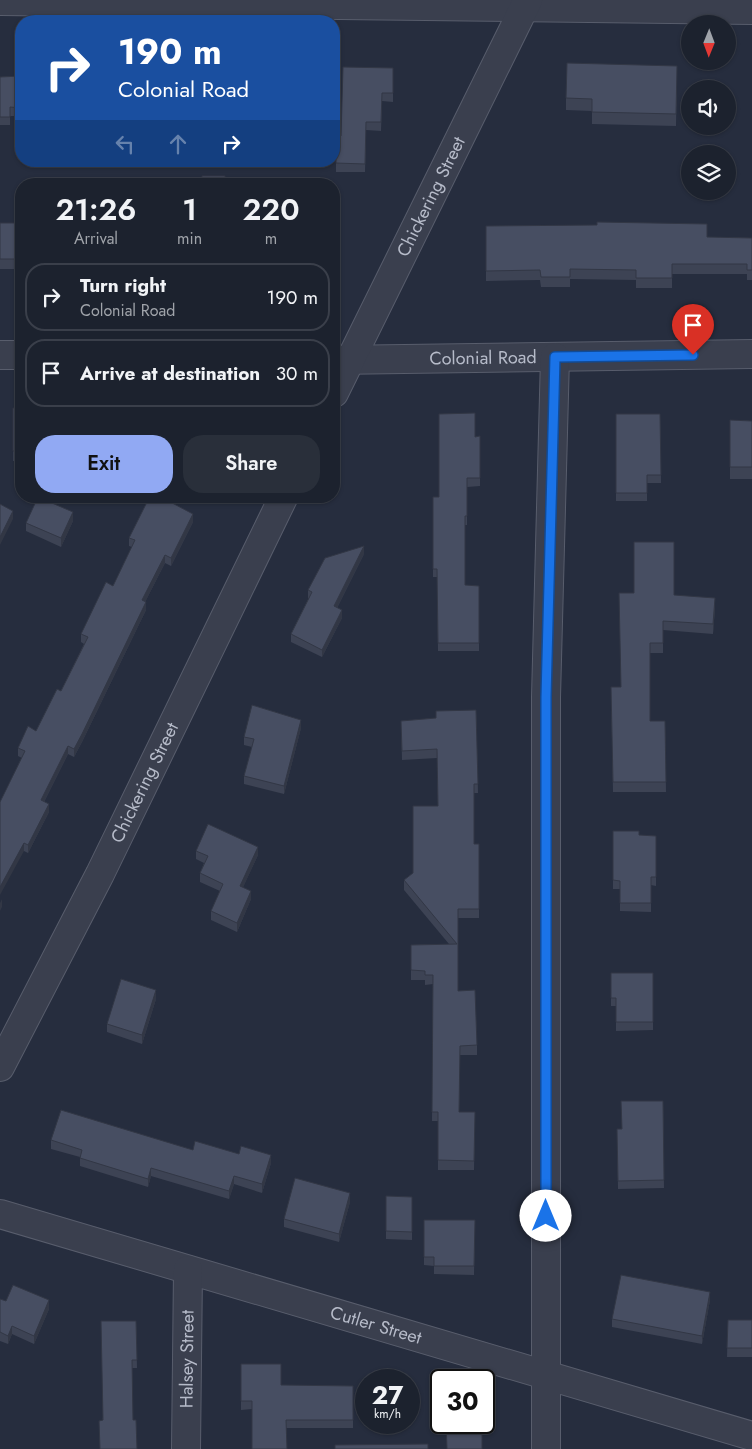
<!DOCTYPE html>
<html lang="en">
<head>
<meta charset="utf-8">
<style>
	:root { --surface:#1c222e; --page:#292f3a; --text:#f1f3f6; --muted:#a0a4aa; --line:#3a3f4a; --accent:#91a9f3 }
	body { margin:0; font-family:Jost,sans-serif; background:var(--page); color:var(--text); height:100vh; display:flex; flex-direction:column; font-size:19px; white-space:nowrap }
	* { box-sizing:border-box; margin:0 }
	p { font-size:16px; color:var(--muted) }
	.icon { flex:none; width:28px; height:28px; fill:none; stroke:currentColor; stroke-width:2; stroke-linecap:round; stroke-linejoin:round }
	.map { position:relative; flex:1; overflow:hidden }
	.panel { position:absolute; left:15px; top:178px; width:325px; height:325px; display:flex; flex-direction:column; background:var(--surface); border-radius:20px; box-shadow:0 1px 4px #0004,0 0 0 1px var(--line) }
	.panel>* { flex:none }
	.banner { position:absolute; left:15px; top:15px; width:325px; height:152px; border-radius:20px; box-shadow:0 1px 4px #0004,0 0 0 1px var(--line); background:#1a4fa0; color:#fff; overflow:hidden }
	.needle { width:32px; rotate:181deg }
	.buttons { position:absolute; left:681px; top:15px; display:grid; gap:10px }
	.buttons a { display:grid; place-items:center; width:55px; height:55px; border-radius:50%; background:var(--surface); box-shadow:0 1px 4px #0004,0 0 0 1px var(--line); font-size:25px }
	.speed { position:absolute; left:355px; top:1369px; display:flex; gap:10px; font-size:25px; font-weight:700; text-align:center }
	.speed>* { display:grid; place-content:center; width:65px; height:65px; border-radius:50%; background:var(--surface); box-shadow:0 1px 4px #0004,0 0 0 1px var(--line); line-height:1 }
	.speed small { font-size:12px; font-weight:400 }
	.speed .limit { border:2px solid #111; border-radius:8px; background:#fff; color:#111 }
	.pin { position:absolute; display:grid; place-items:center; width:42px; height:42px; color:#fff; margin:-51px -21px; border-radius:50% 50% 50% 0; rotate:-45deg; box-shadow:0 0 5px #0007 }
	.pin .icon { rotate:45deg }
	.me { position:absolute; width:55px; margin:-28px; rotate:0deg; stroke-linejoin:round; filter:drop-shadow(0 0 4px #0008) }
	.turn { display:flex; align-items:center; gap:18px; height:105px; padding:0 20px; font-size:22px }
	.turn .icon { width:65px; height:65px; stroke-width:2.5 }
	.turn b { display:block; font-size:35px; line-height:42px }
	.lanes { display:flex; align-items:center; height:48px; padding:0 20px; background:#0003; justify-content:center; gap:25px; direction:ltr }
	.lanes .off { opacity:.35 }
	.eta { display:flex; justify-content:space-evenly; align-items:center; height:85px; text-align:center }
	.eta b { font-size:30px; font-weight:600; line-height:35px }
	.cta { display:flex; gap:10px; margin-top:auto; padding:10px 20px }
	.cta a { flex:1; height:58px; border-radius:20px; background:var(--accent); color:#111; font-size:20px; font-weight:600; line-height:58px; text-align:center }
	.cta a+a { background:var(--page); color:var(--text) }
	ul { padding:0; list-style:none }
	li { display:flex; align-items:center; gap:15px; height:68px; margin:0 10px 8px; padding:0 10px; border:2px solid var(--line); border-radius:20px }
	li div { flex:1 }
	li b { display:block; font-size:19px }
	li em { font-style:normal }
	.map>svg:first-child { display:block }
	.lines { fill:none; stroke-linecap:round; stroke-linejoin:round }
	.street-casing { stroke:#585d6c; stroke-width:30 }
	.street { stroke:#3a3f4e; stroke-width:28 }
	.wall { fill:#3d4354 }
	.shaded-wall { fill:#323745 }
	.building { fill:#474e62; stroke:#323745 }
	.route-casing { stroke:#114b97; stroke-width:12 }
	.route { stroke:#1a73e8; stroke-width:9 }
	.labels { text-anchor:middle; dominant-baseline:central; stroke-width:4.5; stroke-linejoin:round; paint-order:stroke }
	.street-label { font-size:18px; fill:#b6bbc9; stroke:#1f2433 }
</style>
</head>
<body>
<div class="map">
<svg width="752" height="1449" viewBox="0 0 752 1449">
	<rect width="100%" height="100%" fill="#262d3e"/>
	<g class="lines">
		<defs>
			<g id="street">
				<path d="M0,1L752,10"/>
				<path d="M0,355H21"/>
				<path id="s1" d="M334,360L752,354"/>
				<path id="s2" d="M334,393L528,0"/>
				<path id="s3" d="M0,1067L100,874L284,496"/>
				<path id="s4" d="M0,1214L752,1436"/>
				<path id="s5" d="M186,1449L188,1270"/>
				<path d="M546,1449V697L555,357"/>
			</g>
		</defs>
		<use href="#street" class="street-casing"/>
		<use href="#street" class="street"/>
	</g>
	<path class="wall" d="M677,66L676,126L592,124V111L566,110V98Z
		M393,68V102L382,101L381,131L366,130L365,172H336V136H341Z
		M21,76V116H10V125H0V77Z
		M0,223H21V269H0Z
		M486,226L707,237L752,238V280H747V274H672V288H636V280L570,279V287H541L540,280L486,281Z
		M13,408H21V461H13Z
		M616,414H660L661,483H647V501H616Z
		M730,420L752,421V479H730Z
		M480,436V486L467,487V525H465V585L479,586V651H438L437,577H433V497H439L475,437Z
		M73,521L61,547L26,531V523Z
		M193,522L171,566L165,563L145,602L146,610L82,742L74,757L68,754L44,802L49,812L28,853L24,851L22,758L18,756V748L36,731L61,691L84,644L81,642V634L113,586L132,547L129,546V538Z
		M364,554L337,608L342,618L322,657L291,642V634L309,598H308V590Z
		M634,593L674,595L715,608L713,634L663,630V653H650V721H665L666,792H613L611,687H621Z
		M476,710L478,793H474V844H479V918H458V991L477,1045V1055H460L459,1112H475L474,1170H438V1121H432L433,984L425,985V980H411V945L449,944L404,890V880L413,873L438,806L437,758L402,760L401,721L436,718Z
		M301,728L284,794L244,784V776L252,747L244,745V737Z
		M613,831L639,835L656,836V886L651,885V912L620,911V889H613Z
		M196,851L258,855L243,887L251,899L237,932L211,920V911L220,891L200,882V873L204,863L196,859Z
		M611,973H653V1030L616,1031V1006H611Z
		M156,999L142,1044L107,1032V1024Z
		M663,1101L664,1188L618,1189L617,1129H621Z
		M51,1140L193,1150L271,1163L262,1193L234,1184L229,1199L151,1176L148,1187L80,1166V1157L51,1149Z
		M386,1196L412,1197V1240L386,1239Z
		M350,1202L339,1242L284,1227V1219Z
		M424,1220H475L474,1275L434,1274V1266L424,1265Z
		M0,1299L6,1301L49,1309L34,1344L12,1334L8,1344L0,1341Z
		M710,1300L702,1344L612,1327V1319Z
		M728,1320H752V1357H727Z
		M136,1321L137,1368H132L102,1420Z
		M241,1364L281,1385L353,1386V1428H286L252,1409L241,1410Z"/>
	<path class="shaded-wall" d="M13,511V519L0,545V537Z
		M73,512V521L61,547V538Z
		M193,514V522L171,566V558Z
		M364,546V554L334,614V606Z
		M165,555V563L142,608V600Z
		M715,598V608L713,634V624Z
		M146,602V610L82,742L74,757V749Z
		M342,610V618L322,657V650Z
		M301,720V728L284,794V786Z
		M68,746V754L41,808V800Z
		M49,804V812L28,853V845Z
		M24,843V851L0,895V887Z
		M258,847V855L240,894V886Z
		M251,891V899L237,932V923Z
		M2,899V907L0,911V903Z
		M156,990V999L142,1044V1035Z
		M271,1155V1163L262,1193V1184Z
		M151,1168V1176L148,1187V1179Z
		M234,1176V1184L229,1199V1191Z
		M350,1193V1202L339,1242V1234Z
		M710,1292V1300L702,1344V1336Z
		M49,1300V1309L34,1344V1336Z
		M12,1326V1334L8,1344V1336Z"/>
	<path class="building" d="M567,63L677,66L676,114L592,112V99L566,98Z
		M343,67L393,68V93H382L381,122H366L365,164L336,163V136H341Z
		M21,76V108L10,107V117H0V77Z
		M202,176H225V184H202Z
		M597,222L707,224V237L752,238V270H747V264H672V278H636V270L570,269V277H541L540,270L486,271V226L597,225Z
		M0,223H21V259H0Z
		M13,408H21V451H13Z
		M475,413V437L480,436V478H467V516H465V585L479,586V643H438L437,569H433V497H439V414Z
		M616,414H660L661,475H647V493H616Z
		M730,420L752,421V467H730Z
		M150,496H159L193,514L171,558L165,555L142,600L146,602L82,734L74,749L68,746L41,800L49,804L28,845L24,843L0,887V802L25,751L18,748L28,726L36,731L57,689L61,691L88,637L81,634L106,582L113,586L135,540L129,538Z
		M38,497L73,512L61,538L26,523Z
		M0,504L13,511L0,537Z
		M634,542H674V595L715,598L713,624L663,621V643H650V721H665L666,782H613L611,687H621L619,593H634Z
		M364,546L334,606L342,610L322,650L291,634L312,592L308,590L325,558Z
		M252,705L301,720L284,786L244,776L254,739L244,737Z
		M476,710L478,784H474V844H479V909H458V991L475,990L477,1045L460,1046L459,1112H475L474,1161L438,1160V1112H432L433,975H425V971L411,970V945L457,944L404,880L413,873V806H438L437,749L402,751L401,721L436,718V711Z
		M208,824L258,847L240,886L251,891L237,923L211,911L223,884L200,873L208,856L196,851Z
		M613,831H639V835L656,836V877H651V903H620V881L613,880Z
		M611,973H653V1022H616V998H611Z
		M121,979L156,990L142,1035L107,1024Z
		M621,1101H663L664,1180L618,1181L617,1129H622Z
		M61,1110L193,1150L195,1141L239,1154L241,1146L271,1155L262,1184L234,1176L229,1191L151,1168L148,1179L80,1158L82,1150L51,1140Z
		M295,1178L350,1193L339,1234L284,1219Z
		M386,1196L412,1197V1232L386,1231Z
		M424,1220H475L474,1266H434V1257H424Z
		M621,1275L710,1292L702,1336L612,1319Z
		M13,1285L49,1300L34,1336L12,1326L8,1336L0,1332V1299L6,1301Z
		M728,1320H752V1348H727Z
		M101,1321H136L137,1360H132L133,1420H136L137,1449H100L99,1421L103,1420Z
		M241,1364H281V1385L353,1386V1420H286L287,1449H252V1401H241Z
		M446,1422H482V1449H447Z
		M428,1444V1449H335V1445Z"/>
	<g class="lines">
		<defs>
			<path id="route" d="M546,1216V697L555,357L693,355"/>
		</defs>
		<use href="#route" class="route-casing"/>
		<use href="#route" class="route"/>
	</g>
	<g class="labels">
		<g class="street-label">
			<text stroke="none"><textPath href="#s2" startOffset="219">Chickering Street</textPath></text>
			<text stroke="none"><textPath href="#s1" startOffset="149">Colonial Road</textPath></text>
			<text stroke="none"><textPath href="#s3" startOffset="319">Chickering Street</textPath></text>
			<text stroke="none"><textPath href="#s4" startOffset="392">Cutler Street</textPath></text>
			<text stroke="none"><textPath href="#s5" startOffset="90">Halsey Street</textPath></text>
		</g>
	</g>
</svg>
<div class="buttons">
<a><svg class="needle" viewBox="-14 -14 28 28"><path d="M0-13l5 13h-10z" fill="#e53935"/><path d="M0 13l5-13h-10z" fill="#a0a4aa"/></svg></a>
<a><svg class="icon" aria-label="sound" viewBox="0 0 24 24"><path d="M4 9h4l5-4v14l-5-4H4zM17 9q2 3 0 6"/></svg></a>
<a><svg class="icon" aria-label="layers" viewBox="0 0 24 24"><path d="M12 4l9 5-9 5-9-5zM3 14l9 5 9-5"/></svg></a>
</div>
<div class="speed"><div>27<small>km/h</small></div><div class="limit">30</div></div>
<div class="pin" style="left:693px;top:355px;background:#d93025"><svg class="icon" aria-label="arrive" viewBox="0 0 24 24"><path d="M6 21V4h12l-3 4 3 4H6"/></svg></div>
<svg class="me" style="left:546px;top:1216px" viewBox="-20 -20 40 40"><circle r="19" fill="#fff"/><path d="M0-13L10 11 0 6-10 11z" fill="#1a73e8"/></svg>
<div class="banner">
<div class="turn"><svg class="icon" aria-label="right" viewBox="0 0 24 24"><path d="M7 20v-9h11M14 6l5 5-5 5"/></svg><div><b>190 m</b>Colonial Road</div></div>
<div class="lanes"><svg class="icon off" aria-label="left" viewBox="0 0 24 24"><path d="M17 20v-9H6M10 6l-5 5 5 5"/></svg><svg class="icon off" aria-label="ahead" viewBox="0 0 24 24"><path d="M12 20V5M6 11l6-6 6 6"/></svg><svg class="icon" aria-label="right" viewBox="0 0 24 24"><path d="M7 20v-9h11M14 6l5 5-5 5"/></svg></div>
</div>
<section class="panel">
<div class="eta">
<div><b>21:26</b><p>Arrival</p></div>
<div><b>1</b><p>min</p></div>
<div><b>220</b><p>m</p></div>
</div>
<ul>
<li><svg class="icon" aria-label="right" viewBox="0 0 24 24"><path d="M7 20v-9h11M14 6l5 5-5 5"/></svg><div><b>Turn right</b><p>Colonial Road</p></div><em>190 m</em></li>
<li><svg class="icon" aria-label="arrive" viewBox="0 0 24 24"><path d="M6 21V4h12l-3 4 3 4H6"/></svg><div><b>Arrive at destination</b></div><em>30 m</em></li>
</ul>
<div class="cta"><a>Exit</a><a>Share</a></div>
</section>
</div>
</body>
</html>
